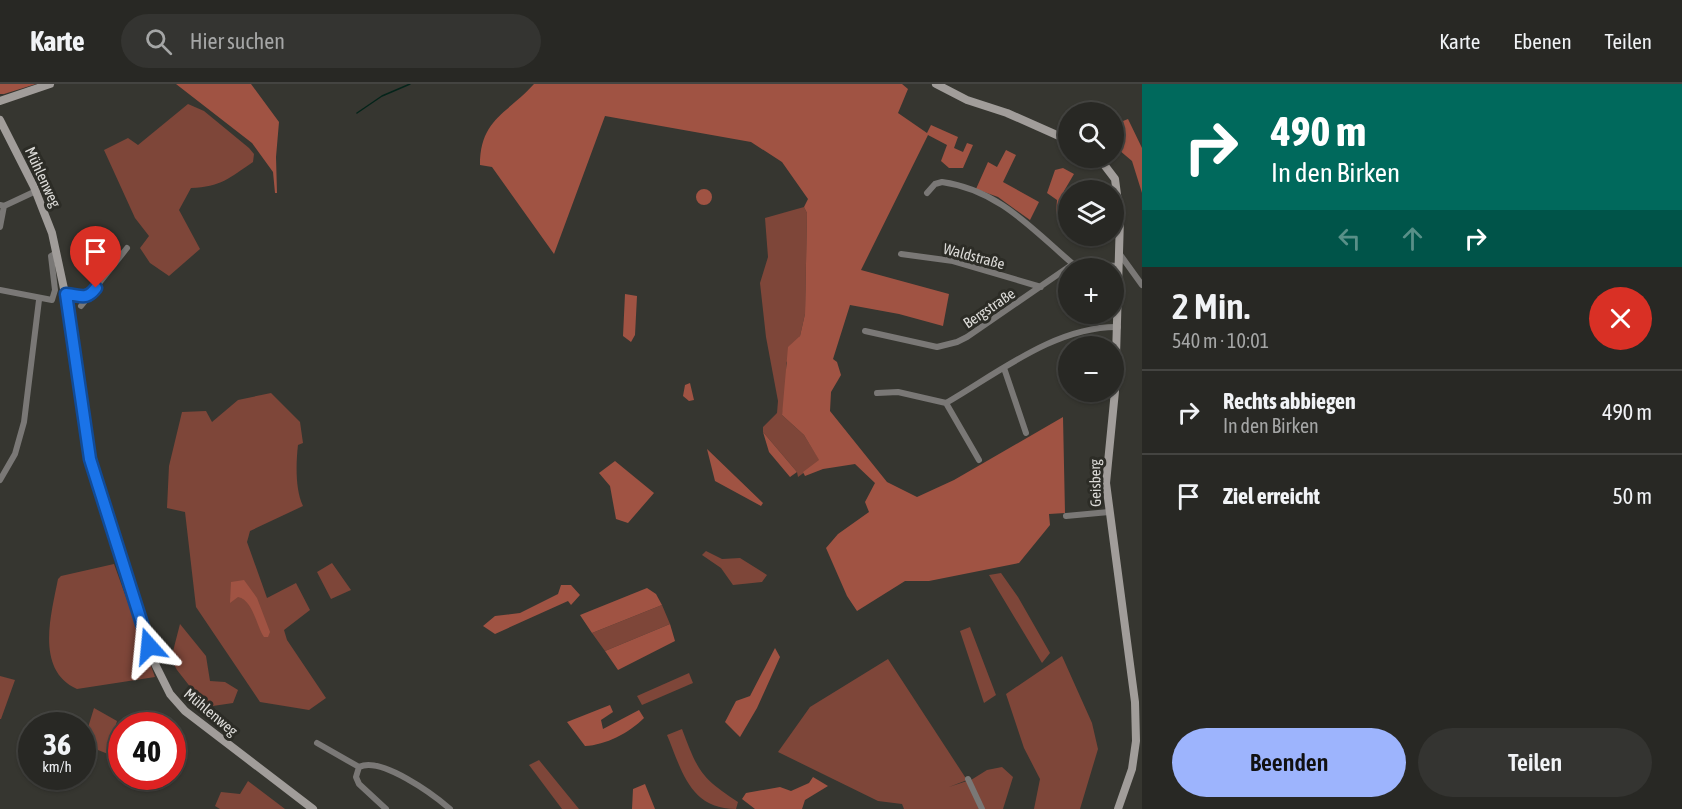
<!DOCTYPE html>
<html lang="de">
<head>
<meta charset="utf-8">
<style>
	:root { --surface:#282824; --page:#343431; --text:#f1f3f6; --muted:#a5a6a6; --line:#444441; --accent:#9db4fd }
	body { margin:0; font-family:"Asap Condensed",sans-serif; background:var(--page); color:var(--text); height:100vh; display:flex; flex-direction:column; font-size:22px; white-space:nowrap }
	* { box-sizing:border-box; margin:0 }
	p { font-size:20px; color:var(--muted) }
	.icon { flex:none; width:33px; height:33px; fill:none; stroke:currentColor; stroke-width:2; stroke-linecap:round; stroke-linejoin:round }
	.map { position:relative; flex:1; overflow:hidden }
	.sheet { display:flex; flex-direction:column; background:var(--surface); width:540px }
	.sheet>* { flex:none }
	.hud { background:#00695c; color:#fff; overflow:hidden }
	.buttons { position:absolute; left:1058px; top:18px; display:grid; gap:12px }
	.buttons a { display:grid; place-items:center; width:66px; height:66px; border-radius:50%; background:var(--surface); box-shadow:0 2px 4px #0004,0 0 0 2px var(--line); font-size:30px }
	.speed { position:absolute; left:18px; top:628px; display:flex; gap:12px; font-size:30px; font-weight:700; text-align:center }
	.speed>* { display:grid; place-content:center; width:78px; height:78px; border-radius:50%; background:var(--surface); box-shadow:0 2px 4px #0004,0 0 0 2px var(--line); line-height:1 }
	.speed small { font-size:15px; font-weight:400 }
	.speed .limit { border:9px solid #d22; background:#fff; color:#111 }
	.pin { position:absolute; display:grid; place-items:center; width:51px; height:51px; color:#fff; margin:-62px -26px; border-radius:50% 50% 50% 0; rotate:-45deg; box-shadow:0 0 6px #0007 }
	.pin .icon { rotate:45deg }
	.me { position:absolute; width:66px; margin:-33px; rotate:342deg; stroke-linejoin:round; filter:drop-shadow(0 0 4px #0008) }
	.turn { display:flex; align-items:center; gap:21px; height:126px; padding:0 30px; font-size:27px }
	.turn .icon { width:78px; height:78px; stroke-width:2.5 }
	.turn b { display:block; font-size:42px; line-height:51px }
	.lanes { display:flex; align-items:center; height:57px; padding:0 30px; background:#0003; justify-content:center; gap:30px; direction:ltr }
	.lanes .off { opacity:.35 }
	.round { display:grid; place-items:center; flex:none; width:63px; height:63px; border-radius:32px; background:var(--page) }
	.head { display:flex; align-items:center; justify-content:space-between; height:102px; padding:0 30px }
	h1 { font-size:36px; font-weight:600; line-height:45px }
	.cta { display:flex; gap:12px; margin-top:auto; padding:12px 30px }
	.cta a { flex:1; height:69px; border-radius:36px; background:var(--accent); color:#111; font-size:24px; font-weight:600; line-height:69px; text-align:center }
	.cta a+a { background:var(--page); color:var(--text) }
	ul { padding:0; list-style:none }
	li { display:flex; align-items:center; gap:18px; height:84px; padding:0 30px; border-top:2px solid var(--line) }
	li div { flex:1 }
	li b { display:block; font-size:22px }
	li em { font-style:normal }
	header { display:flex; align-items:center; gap:36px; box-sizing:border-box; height:84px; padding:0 30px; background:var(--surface); border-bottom:2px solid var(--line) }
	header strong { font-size:28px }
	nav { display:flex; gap:33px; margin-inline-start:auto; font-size:21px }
	.search { width:420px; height:54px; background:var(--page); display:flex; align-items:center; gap:15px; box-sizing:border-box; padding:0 21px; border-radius:33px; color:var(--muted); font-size:22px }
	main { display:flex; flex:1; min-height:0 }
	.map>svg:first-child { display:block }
	.green { fill:#7e4639 }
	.forest { fill:#a05343 }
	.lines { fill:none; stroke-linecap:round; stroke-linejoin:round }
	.stream { stroke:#04241a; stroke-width:1.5 }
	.street { stroke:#7a7876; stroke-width:6 }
	.secondary { stroke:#a19d9a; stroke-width:8 }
	.route-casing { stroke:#114b97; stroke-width:15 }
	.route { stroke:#1a73e8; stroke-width:10 }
	.labels { text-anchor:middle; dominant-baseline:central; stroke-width:6; stroke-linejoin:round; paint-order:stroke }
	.street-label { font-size:15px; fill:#dcdbd8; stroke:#2c2c26 }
</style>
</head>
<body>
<header>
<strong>Karte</strong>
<div class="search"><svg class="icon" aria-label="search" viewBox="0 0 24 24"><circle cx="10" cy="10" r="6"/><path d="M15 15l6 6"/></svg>Hier suchen</div>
<nav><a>Karte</a><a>Ebenen</a><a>Teilen</a></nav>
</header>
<main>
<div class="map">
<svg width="1142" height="725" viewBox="0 0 1142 725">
	<rect width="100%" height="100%" fill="#363630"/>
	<path class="green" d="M188,20L204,27L249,64L254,70L253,78C229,94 221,103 191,104L179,126L200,165L169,192L150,179L140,164L149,152L135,134L104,66L128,54L138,61Z
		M804,123L807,129L805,230L800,252L786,279V309L782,331L804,351L820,377L798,393L797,388L763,348V343L777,329L778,317L766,253L760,199L768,173L765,134Z
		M271,309L300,338L303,359L298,361C296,378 295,406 303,422L250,447L247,458L267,514L296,499L310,526L284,546L287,556L326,614L309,626L260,618L196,523L185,428L167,424L169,382L182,328L206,327L212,338L238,316Z
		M706,467L722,475L740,474L767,491L762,498L733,501L721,484L702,471Z
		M332,479L351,506L331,515L317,488Z
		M114,480L155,593L77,605C35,586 51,531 58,495L61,492Z
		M1001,489L1018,513L1050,569L1042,579L989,491Z
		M662,521L670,540L605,567L592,549Z
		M180,540L206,572L210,597L225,598L238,606L233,619L206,623L177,586L171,575Z
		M970,543L996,611L984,619L960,547Z
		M1062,572L1092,639L1098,665L1080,725H1034L1040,695L1024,664L1006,610Z
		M888,575L967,696L949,703L967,697L979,725H904L902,720L878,717L778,668L810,623Z
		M689,589L693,599L642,621L637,612Z
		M0,592L15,596L1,635H0Z
		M94,624L117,637L108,670L83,660Z
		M682,645C698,687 700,693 738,718L736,725C690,725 682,687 667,651Z
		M539,676L579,725H562L529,681Z
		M1002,683L1013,693L1003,725H984L971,696L987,686Z
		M248,697L285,725H220L215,722L221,708L240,710Z"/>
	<path class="forest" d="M0,0H36L4,10H0Z
		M176,0H251L279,38L276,73L277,109H275L273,88L252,59Z
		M534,0H902L908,5L898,29L927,49L931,41L958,53L954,64L963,68L967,59L973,61L963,84H949L941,77L947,61L928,51L861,186L949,210L943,242L899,230L850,221L833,275L837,278L841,291L831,308L830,327L887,398L917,413L954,396L1063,333L1065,429L1049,430L1050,441L1019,479L929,497H905L857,527L847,512L826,464L838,450L869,428L865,418L875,399L855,380L823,385L805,392L803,388L819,376L804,351L782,331L788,263L800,252L805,230L807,129L804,123L808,115L782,78L751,58L605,32L554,170L492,83L480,81C480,35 507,30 534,0Z
		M1128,35L1142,64V109L1132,77L1119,66L1117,57L1123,37Z
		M1006,66L1016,71L1003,98L1039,118L1030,136L998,113L976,105L988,78L997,83Z
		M1063,84L1074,90L1064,107L1068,113V145L1056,129L1057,116L1047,109L1055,86Z
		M696 113a8 8 0 1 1 16 0a8 8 0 1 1-16 0Z
		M625,210L637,212L635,251L631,258L623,252Z
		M690,299L694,316L689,317L683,312L685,301Z
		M763,348L797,388L790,393L769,368Z
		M707,365L763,419L761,422L715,397Z
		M615,377L654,409L628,439L616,435L610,402L599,389Z
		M244,496L257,514L270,548L268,553H264C256,541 253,516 238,513L230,519L231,498Z
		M561,501H571L580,511L571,521L568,517L495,550L483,542L495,532L520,529L558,510Z
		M647,504L656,510L662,521L592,549L580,531Z
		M670,540L675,557L618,586L605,567Z
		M775,564L780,573L757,624L740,653L725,638L736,617L750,612Z
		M610,621L613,628L601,636L603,645L639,626L644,634C629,649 606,661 585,662L567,638Z
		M813,693L828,702L805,716L802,725H755L742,715L746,709L780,703L791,707L809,699Z
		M645,700L655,725H632L633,705Z"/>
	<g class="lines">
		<path class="stream" d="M357,29L382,12L410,0"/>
		<path class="street" d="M927,109L935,100L942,98C999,106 1032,145 1073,180
			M0,121L4,122L36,107
			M0,143L4,122
			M1119,169L1142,201
			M901,170L953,177L1041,203
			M0,206L52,216L55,206L51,172L56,169
			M66,210L88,213
			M81,222L127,164
			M865,247L937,263L957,258L967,253L1073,180L1119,182
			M1004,284L1026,349
			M877,309L898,308L946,319C998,289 1056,242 1118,243
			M946,319L979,376
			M0,396L15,370L24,338L39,216
			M1066,432L1109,428
			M317,659L359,683
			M359,683C381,672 434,711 450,725
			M359,683L356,693L359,700L386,725
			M968,695L982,725"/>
		<path class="secondary" d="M936,0L967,16L1007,29L1068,56
			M0,17L50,0
			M0,36L34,103L52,149L69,228L90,375L156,582L170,610L185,627L313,725
			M1099,74L1115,95L1120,134L1115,307L1106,399L1135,618L1136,657L1132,685L1118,725"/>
	</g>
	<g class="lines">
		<defs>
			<path id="route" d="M96,204C86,217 81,211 66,210L90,375L149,562"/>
		</defs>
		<use href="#route" class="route-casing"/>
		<use href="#route" class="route"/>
	</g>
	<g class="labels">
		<g class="street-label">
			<text transform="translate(43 93) rotate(65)">Mühlenweg</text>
			<text transform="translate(974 172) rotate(15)">Waldstraße</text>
			<text transform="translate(989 224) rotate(-34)">Bergstraße</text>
			<text transform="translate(1095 399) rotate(-91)">Geisberg</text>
			<text transform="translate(211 628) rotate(40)">Mühlenweg</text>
		</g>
	</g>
</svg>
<div class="buttons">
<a><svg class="icon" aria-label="search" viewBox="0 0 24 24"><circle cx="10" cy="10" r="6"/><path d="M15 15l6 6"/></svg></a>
<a><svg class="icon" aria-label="layers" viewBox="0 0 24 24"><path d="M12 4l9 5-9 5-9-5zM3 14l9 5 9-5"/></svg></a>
<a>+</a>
<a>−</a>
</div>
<div class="speed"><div>36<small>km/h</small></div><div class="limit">40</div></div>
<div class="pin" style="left:96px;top:204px;background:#d93025"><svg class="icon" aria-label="arrive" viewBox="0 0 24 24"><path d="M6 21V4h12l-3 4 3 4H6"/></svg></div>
<svg class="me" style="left:149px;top:562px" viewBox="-20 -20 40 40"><path d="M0-17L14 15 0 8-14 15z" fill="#1a73e8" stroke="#fff" stroke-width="4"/></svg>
</div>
<section class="sheet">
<div class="hud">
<div class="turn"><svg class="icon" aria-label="right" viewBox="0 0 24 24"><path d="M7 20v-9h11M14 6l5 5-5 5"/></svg><div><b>490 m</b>In den Birken</div></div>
<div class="lanes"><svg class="icon off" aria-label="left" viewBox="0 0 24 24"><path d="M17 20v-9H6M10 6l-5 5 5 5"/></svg><svg class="icon off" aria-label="ahead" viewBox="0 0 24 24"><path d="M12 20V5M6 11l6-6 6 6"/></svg><svg class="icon" aria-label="right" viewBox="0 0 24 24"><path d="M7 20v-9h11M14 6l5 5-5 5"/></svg></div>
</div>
<div class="head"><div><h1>2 Min.</h1><p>540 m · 10:01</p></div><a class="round" style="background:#d93025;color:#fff"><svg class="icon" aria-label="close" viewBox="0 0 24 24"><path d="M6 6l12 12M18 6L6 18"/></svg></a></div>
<ul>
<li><svg class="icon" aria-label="right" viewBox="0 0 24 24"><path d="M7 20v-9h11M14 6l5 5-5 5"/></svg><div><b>Rechts abbiegen</b><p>In den Birken</p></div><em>490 m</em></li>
<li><svg class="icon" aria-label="arrive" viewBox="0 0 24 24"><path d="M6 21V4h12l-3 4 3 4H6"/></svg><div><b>Ziel erreicht</b></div><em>50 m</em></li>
</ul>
<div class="cta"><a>Beenden</a><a>Teilen</a></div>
</section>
</main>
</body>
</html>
